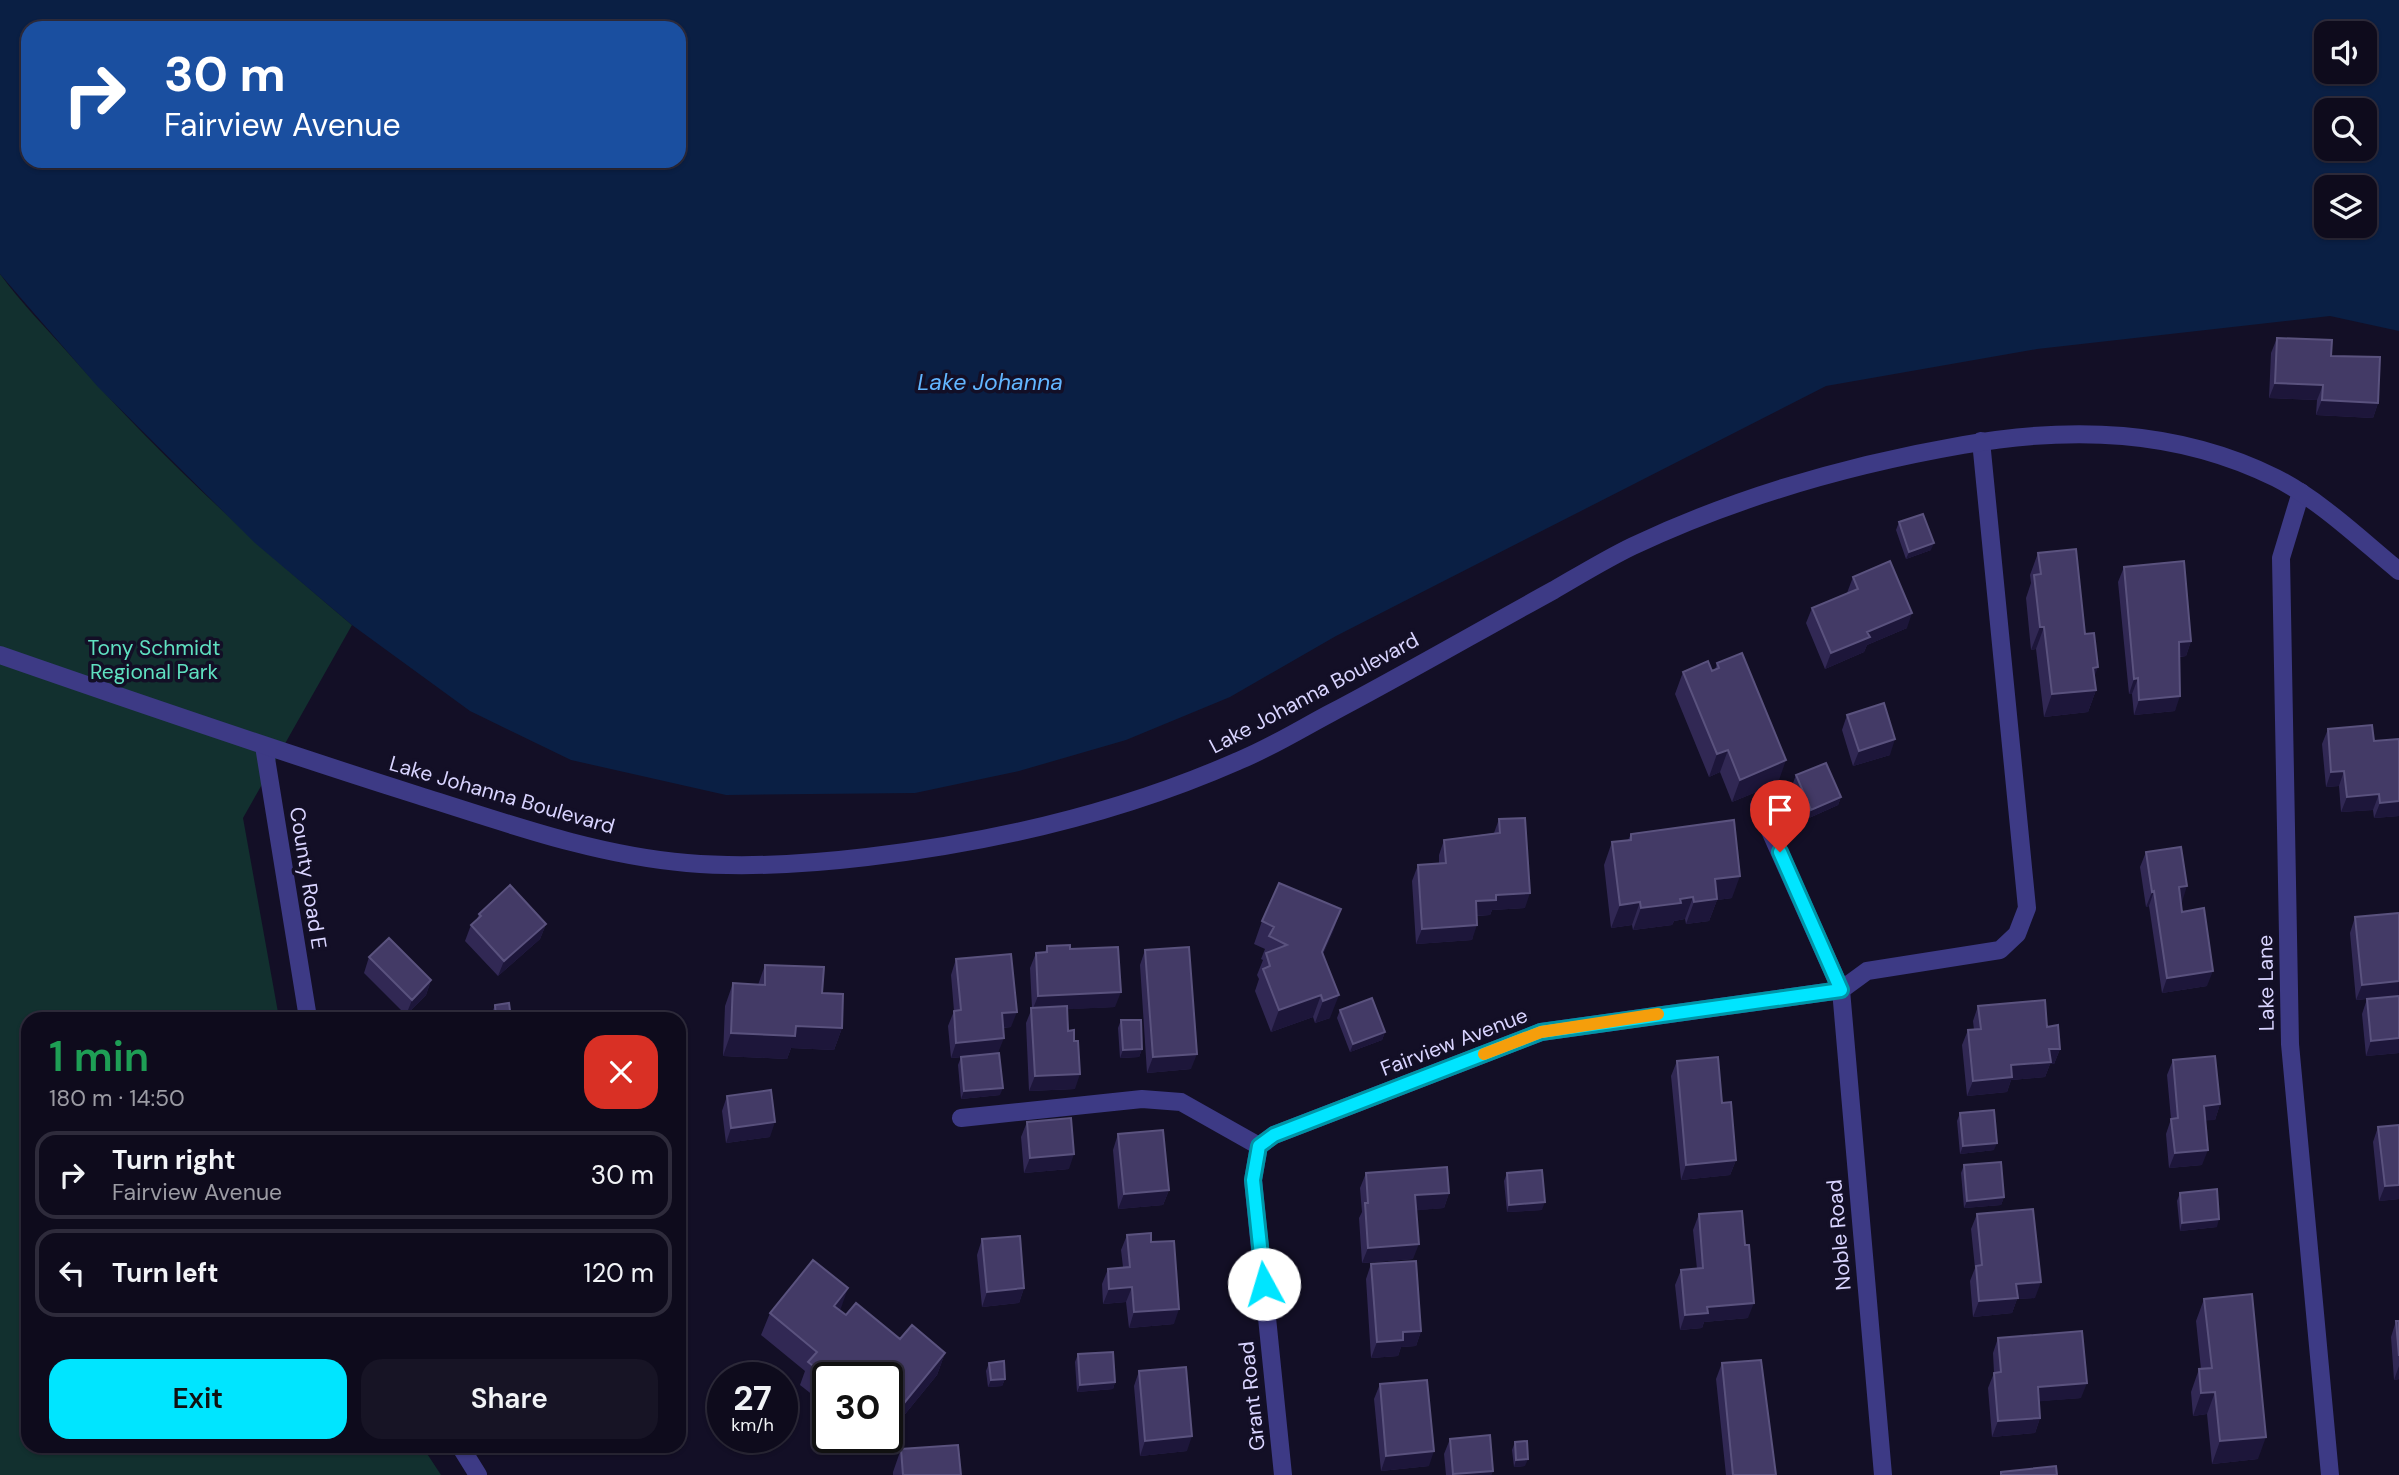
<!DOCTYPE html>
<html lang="en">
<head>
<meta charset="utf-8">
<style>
	:root { --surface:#0e0b1c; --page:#171425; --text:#f1f3f6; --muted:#9b9ba3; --line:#2e2b3b; --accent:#00e5ff }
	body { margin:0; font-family:"DM Sans",sans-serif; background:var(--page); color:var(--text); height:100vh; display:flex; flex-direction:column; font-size:26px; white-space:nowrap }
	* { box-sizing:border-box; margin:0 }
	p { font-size:23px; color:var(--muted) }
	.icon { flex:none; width:38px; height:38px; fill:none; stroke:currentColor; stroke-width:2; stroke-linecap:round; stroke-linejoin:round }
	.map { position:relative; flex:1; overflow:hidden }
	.panel { position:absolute; left:21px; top:1012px; width:665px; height:441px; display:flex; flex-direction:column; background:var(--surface); border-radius:21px; box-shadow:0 2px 5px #0004,0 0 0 2px var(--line) }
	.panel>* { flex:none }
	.guide { position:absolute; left:21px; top:21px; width:665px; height:147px; border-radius:21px; box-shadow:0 2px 5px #0004,0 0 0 2px var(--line); background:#1a4fa0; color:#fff; overflow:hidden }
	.fabs { position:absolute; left:2314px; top:21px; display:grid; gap:14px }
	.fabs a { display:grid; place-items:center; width:63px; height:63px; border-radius:14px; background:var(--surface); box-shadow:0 2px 5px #0004,0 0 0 2px var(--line); font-size:35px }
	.speed { position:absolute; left:707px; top:1362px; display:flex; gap:14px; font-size:35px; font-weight:700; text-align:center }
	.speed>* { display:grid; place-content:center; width:91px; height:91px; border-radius:50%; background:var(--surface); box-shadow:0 2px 5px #0004,0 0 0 2px var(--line); line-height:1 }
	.speed small { font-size:18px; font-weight:400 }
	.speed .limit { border:4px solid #111; border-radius:10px; background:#fff; color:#111 }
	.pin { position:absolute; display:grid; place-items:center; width:60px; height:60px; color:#fff; margin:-72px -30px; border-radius:50% 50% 50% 0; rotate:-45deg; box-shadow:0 0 7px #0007 }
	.pin .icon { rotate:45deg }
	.me { position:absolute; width:77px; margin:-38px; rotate:354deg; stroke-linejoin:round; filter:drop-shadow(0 0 5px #0008) }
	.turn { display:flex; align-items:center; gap:24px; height:147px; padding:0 28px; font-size:32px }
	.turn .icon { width:91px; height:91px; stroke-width:2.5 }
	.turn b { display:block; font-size:49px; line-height:60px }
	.round { display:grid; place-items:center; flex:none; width:74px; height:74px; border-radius:21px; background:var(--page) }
	.headline { display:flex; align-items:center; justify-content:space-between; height:119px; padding:0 28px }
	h1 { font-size:42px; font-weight:600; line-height:52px; color:#1e9e55 }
	.button { display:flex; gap:14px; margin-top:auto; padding:14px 28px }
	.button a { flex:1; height:80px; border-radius:21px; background:var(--accent); color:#111; font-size:28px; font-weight:600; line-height:80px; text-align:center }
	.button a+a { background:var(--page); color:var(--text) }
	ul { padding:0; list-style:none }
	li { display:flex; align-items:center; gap:21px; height:88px; margin:0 14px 10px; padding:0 14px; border:4px solid var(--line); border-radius:21px }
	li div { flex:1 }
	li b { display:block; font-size:26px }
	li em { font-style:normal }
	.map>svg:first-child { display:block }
	.green { fill:#12302f }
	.water { fill:#0a1f44; fill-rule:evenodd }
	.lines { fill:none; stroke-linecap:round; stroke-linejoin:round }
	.service { stroke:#3d3a85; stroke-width:18 }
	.minor { stroke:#3d3a85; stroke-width:18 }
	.tertiary { stroke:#3d3a85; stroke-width:18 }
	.wall { fill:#312854 }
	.shaded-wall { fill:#1d163a }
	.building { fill:#433a66; stroke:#5a527e; stroke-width:2 }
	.route-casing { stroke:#0095a6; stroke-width:18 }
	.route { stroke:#00e5ff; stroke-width:12 }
	.slow { stroke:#f59e0b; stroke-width:12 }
	.labels { text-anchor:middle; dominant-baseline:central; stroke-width:7; stroke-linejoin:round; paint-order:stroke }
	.park-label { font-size:21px; fill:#5fe0c0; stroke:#130f26 }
	.street-label { font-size:21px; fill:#d9d4ff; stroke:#130f26 }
	.water-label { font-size:23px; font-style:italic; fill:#62b6ff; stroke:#130f26 }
</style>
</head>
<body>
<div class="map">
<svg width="2399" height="1475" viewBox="0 0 2399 1475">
	<rect width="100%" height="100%" fill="#130f26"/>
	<path class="green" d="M0,274C21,303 47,329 70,355C157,453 252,541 352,625L243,818L279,1018H28V1446H422L441,1475H0Z"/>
	<path class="water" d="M0,0H2399V331L2330,316L2037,349L1826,386L1336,636L1230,697L1126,740L1019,771L915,793L726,795L571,760L470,711L352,625L255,543L98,387L0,274ZM28,28H679V161H28ZM2326,33H2364V72H2326ZM2326,110H2364V149H2326ZM2326,187H2364V226H2326Z"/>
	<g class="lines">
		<path class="service" d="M1759,806L1841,990L1867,971L2000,950L2017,934L2027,908L1981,441
			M961,1118L1142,1099L1181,1102L1259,1146"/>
		<path class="minor" d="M2301,492L2281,558L2290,1044L2330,1475
			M264,746L308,1018
			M460,1446L478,1475
			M1283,1475L1253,1180L1259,1146L1274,1135L1541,1032L1841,990L1883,1475"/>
		<path class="tertiary" d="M0,655C138,703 275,750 414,794C504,822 593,855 687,863C746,868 808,864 867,857C995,842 1120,813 1238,761C1270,748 1299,730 1329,714C1405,674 1479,631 1554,590C1580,575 1606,559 1633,546C1739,496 1848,465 1963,445C2071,426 2177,429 2276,478C2321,501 2360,539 2399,571"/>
	</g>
	<path class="wall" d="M2277,338L2378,403L2373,418L2316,415L2317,400L2269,398L2271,353Z
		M1899,522L1931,550L1906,559L1896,530Z
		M2038,553L2085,634L2094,678L2096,690L2088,712L2044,717L2036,649L2031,650L2026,598L2031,583L2030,575Z
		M2124,567L2191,641L2186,656L2180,657L2175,711L2134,715L2132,694H2129L2118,582Z
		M1853,577L1907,628L1867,645L1864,652L1825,669L1806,623L1812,608L1847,593Z
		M1717,663L1778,783L1732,802L1720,772L1709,777L1675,694L1683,672L1712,671L1715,670Z
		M1847,715L1890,755L1853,766L1842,730Z
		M2328,729L2374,741L2399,816L2374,818L2373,810L2341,812L2339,786L2326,787L2322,744Z
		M1796,775L1841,797L1838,805L1809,818L1793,783Z
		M1499,819L1525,908L1492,910L1490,915L1477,916L1472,940L1416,944L1412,881L1418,865L1439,864V855L1444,840L1494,833Z
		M1631,834L1732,898L1717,900L1709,921L1686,924L1685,919L1674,921L1672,925L1633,930L1632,925L1611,928L1604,865L1612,842L1628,840Z
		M2146,852L2182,902V912L2207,986L2162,993L2149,906L2146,907L2140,867Z
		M1341,909L1323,954L1330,1018L1315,1023L1313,1017L1271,1032L1255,991L1259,979L1257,975L1263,960L1261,959L1265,949L1254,944L1262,921Z
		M479,914L546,924L540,939L498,976L465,941L471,925L477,919Z
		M2355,917L2399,1053L2366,1056L2362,1014L2367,999L2356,1000L2350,933Z
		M1047,946L1070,949L1115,1007L1067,1009L1075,1089L1029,1091L1026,1023L1032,1008L1030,968L1036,953L1045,952Z
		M1145,950L1191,1069L1147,1073L1140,965Z
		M369,957L431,980L426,995L406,1015L364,973Z
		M956,959L1011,1027L1003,1028L998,1053L1000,1095L961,1099L958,1065L961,1057L997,1054L951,1058L948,1026L954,1011L951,975Z
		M765,965L822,993L842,1028L834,1050L791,1048L787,1059L723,1056L725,1006L733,983L758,985Z
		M495,1005L511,1018H493L492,1013Z
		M1978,1006L2047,1027L2060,1049L2054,1064H2050L2045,1077L2011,1080L2007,1092L1967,1096L1962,1045L1968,1030H1974L1973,1021Z
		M1340,1010L1385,1032L1382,1040L1350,1052L1337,1018Z
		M1121,1020L1142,1049L1139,1057L1120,1058L1118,1028Z
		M2173,1060L2220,1104L2215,1120H2205L2202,1165L2169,1168L2166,1134L2171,1119L2167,1075Z
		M1677,1061L1722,1103L1736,1160L1730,1175L1681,1180L1671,1076Z
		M727,1096L770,1137L726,1143L722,1111Z
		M1960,1113L1994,1150L1960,1154L1957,1121Z
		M1027,1122L1069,1169L1024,1173L1021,1137Z
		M2399,1125V1199L2379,1201L2373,1142L2378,1127Z
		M1118,1134L1169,1190L1163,1205L1118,1209L1113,1150Z
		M1964,1165L2004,1197L2001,1205L1964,1208L1961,1173Z
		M1366,1173L1449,1193L1444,1208L1416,1210L1413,1259L1362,1263L1359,1218L1362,1212L1360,1188Z
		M1507,1173L1542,1210L1507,1212L1504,1181Z
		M2180,1193L2217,1227L2180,1231L2177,1201Z
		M1699,1214L1745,1245L1748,1318L1704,1322L1702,1328L1680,1330L1675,1285L1681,1270L1697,1269L1693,1230Z
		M1977,1214L2035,1298L2017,1299L2012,1313L1973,1317L1970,1281L1975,1268L1971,1229Z
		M1127,1235L1151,1242L1174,1324L1129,1328L1126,1302L1103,1304L1102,1284L1108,1269L1123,1267L1121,1250Z
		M982,1239L1024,1288L1019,1303L982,1307L977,1255Z
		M1371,1264L1421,1331L1416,1346L1401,1347L1398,1356L1371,1358L1366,1279Z
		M2204,1299L2258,1459L2212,1464L2207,1414L2193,1416L2191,1392L2199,1369H2201L2196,1321Z
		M840,1311L846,1315L900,1339L945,1353L937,1375L888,1435H887V1377H828V1407L800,1385L805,1371L761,1335L770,1313Z
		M2396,1321H2399V1379L2394,1380L2391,1337Z
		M1998,1338L2081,1398L2039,1401L2040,1418L2035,1433L1992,1437L1988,1388L1994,1373L1993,1353Z
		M1078,1354L1115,1382L1113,1389L1077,1392L1075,1362Z
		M989,1363L1005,1379L1002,1386L988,1387L986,1371Z
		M1722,1363L1776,1475H1726L1716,1379Z
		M1139,1371L1187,1451L1140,1456L1134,1386Z
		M1380,1384L1429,1466L1381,1471L1374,1399Z
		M1450,1439L1493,1471L1491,1475H1446L1444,1454Z
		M1515,1442L1525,1466L1514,1467L1512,1450Z
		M590,1446H604L593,1452Z
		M901,1449L961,1475H893V1472Z"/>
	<path class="shaded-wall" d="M2275,383L2323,385L2317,400L2269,398Z
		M2322,400L2378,403L2373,418L2316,415Z
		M1934,543L1931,550L1906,559L1909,552Z
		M1912,613L1907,628L1867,645L1864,652L1825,669L1831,653L1867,632Z
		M2040,627H2044L2036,649L2031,650Z
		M2191,641L2186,656L2174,657L2179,642Z
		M2098,667L2090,689L2093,668Z
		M2138,678L2132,694H2129L2134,679Z
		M2096,690L2088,712L2044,717L2052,694Z
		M2180,696L2175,711L2134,715L2139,700Z
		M1895,739L1890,755L1853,766L1859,751Z
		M1728,750L1720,772L1709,777L1717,754Z
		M1786,760L1778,783L1732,802L1740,780Z
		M2344,771L2339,786L2326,787L2331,772Z
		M2379,794L2373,810L2341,812L2347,797Z
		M1841,797L1838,805L1809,818L1811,810Z
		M2399,801V816L2374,818L2380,803Z
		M1740,876L1732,898L1717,900L1709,921L1686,924L1694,902L1715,879Z
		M2187,886L2182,902L2173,903L2179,887Z
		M2154,891L2149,906L2146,907L2152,892Z
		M1530,893L1525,908L1492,910L1490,915L1470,916L1476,901L1496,895Z
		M1693,897L1685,919L1674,921L1672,925L1633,930L1641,908Z
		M1640,902L1632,925L1611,928L1620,905Z
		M1341,909L1333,932L1314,975L1322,952Z
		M546,924L540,939L498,976L504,961Z
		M1477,925L1472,940L1416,944L1422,929Z
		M2213,971L2207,986L2162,993L2167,978Z
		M431,980L426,995L406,1015L412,1000Z
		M2399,981V996L2356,1000L2362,985Z
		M1121,992L1115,1007L1032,1011L1038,996Z
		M1321,995L1313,1017L1271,1032L1279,1010Z
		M1339,995L1330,1018L1315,1023L1323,1001Z
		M1017,1012L1011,1027L996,1028L1002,1013Z
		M796,1026L842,1028L834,1050L791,1048L787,1059L723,1056L731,1033Z
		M1385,1032L1382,1040L1350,1052L1353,1044Z
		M1004,1038L998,1053L951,1058L956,1043Z
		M2399,1038V1053L2366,1056L2371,1041Z
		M1142,1049L1139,1057L1120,1058L1123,1050Z
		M2049,1049H2060L2054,1064H2050L2045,1077L2011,1080L2007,1092L1967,1096L1973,1081Z
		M1197,1054L1191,1069L1147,1073L1153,1057Z
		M1080,1074L1075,1089L1029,1091L1035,1076Z
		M1003,1088L1000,1095L961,1099L964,1091Z
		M2220,1104L2215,1120L2199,1121L2204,1106Z
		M775,1122L770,1137L726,1143L731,1128Z
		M1997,1143L1994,1150L1960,1154L1963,1146Z
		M2208,1150L2202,1165L2169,1168L2175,1153Z
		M1074,1154L1069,1169L1024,1173L1030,1158Z
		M1736,1160L1730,1175L1681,1180L1686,1165Z
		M2399,1185V1199L2379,1201L2385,1186Z
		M1169,1190L1163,1205L1118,1209L1124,1194Z
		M1449,1193L1444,1208L1410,1211L1415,1195Z
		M2004,1197L2001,1205L1964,1208L1967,1201Z
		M1545,1202L1542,1210L1507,1212L1509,1205Z
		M2219,1219L2217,1227L2180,1231L2182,1223Z
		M1419,1244L1413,1259L1362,1263L1368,1248Z
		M2041,1282L2035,1298L2017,1299L2012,1313L1973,1317L1979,1301L2016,1284Z
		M1132,1287L1126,1302L1103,1304L1109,1289Z
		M848,1288L840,1311L834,1306Z
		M1024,1288L1019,1303L982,1307L987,1292Z
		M1754,1303L1748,1318L1704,1322L1702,1328L1680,1330L1685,1315L1707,1307Z
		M1179,1309L1174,1324L1129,1328L1134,1312Z
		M1421,1331L1416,1346L1401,1347L1398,1356L1371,1358L1377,1342L1403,1332Z
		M945,1353L937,1375L888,1435L896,1413Z
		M2399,1366V1379L2394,1380Z
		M1005,1379L1002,1386L988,1387L991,1380Z
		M1115,1382L1113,1389L1077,1392L1080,1385Z
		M2087,1383L2081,1398L2032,1402L2038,1387Z
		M2215,1392L2207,1414L2193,1416L2201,1393Z
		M2040,1418L2035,1433L1992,1437L1998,1421Z
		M1192,1436L1187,1451L1140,1456L1145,1441Z
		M2266,1437L2258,1459L2212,1464L2220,1441Z
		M596,1446H604L593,1452Z
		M1434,1451L1429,1466L1381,1471L1386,1456Z
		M1528,1459L1525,1466L1514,1467L1516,1460Z
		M1493,1471L1491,1475H1453V1474Z"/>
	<path class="building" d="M2277,338L2332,340L2331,356L2380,357L2378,403L2322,400L2323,385L2275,383Z
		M1923,514L1934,543L1909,552L1899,522Z
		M2076,549L2085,634L2094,633L2098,667L2093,668L2096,690L2052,694L2044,627H2040L2034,575L2041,574L2038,553Z
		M1890,561L1912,613L1867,632L1870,637L1831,653L1812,608L1858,589L1853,577Z
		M2184,561L2191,641L2179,642L2180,696L2139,700L2138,678L2134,679L2124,567Z
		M1742,653L1786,760L1740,780L1728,750L1717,754L1683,672L1708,661L1712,671L1719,668L1717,663Z
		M1884,703L1895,739L1859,751L1847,715Z
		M2372,725L2374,741L2399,739V801L2380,803L2379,794L2347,797L2344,771L2331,772L2328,729Z
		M1826,763L1841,797L1811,810L1796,775Z
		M1525,818L1530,893L1496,895V900L1476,901L1477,925L1422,929L1418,865L1446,863L1444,840L1500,833L1499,819Z
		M1734,820L1740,876L1715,879L1717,899L1694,902L1693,897L1680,899L1681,903L1641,908L1640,902L1620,905L1612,842L1631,840V834Z
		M2181,847L2187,886L2179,887L2182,912L2204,908L2213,971L2167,978L2154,891L2152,892L2146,852Z
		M1279,883L1341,909L1322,952L1339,995L1323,1001L1321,995L1279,1010L1263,969L1270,966L1266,953L1287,945L1269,936L1274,927L1262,921Z
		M510,885L546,924L504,961L471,925L481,916L479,914Z
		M2399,913V981L2362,985L2355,917Z
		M389,938L431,980L412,1000L369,957Z
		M1070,945V949L1118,947L1121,992L1038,996L1036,953L1047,952V946Z
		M1189,947L1197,1054L1153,1057L1145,950Z
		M1011,954L1017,1012L1002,1013L1004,1038L956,1043L954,1011L961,1010L956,959Z
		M765,965L824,967L822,993L843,994L842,1028L796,1026L795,1036L731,1033L733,983L765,985Z
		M2399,996V1038L2371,1041L2367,999Z
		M1372,998L1385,1032L1353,1044L1340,1010Z
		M2045,1000L2047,1027L2058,1025L2060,1049H2049L2051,1062L2011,1065L2012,1077L1973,1081L1968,1030L1981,1029L1978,1006Z
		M509,1003L511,1018H496L495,1005Z
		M1067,1006L1068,1031L1074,1030V1041H1078L1080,1074L1035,1076L1031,1008Z
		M1121,1020H1141L1142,1049L1123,1050Z
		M999,1053L1003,1088L964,1091L961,1057Z
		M2215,1056L2220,1104L2204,1106L2208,1150L2175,1153L2171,1119L2178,1118L2173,1060Z
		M1718,1057L1722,1103L1731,1102L1736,1160L1686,1165L1677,1061Z
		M771,1090L775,1122L731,1128L727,1096Z
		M1994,1110L1997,1143L1963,1146L1960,1113Z
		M1071,1118L1074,1154L1030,1158L1027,1122Z
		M2399,1125V1185L2385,1186L2378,1127Z
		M1163,1130L1169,1190L1124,1194L1118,1134Z
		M2001,1162L2004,1197L1967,1201L1964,1165Z
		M1447,1167L1449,1193L1415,1195L1419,1244L1368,1248L1365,1203H1368L1366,1173Z
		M1542,1170L1545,1202L1509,1205L1507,1173Z
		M2217,1189L2219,1219L2182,1223L2180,1193Z
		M2033,1209L2041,1282L2016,1284L2018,1298L1979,1301L1976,1266L1982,1265L1977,1214Z
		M1742,1211L1745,1245H1749L1754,1303L1707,1307L1708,1313L1685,1315L1681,1270L1703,1268L1699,1214Z
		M1151,1233V1242L1174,1241L1179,1309L1134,1312L1132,1287L1109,1289L1108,1269L1130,1267L1127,1235Z
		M1020,1236L1024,1288L987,1292L982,1239Z
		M813,1260L848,1288L834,1306L846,1315L856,1303L900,1339L912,1325L945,1353L896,1413L887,1405V1377H828V1378L808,1362L817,1352L770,1313Z
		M1416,1261L1421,1331L1403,1332V1340L1377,1342L1371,1264Z
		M2252,1294L2266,1437L2220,1441L2215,1392L2201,1393L2199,1369L2212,1368L2204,1299Z
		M2396,1321H2399V1356Z
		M2082,1331L2087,1383L2038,1387L2040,1418L1998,1421L1994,1373L2001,1372L1998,1338Z
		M1113,1352L1115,1382L1080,1385L1078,1354Z
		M1761,1360L1776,1475H1733L1722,1363Z
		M1004,1361L1005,1379L991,1380L989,1363Z
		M1186,1367L1192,1436L1145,1441L1139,1371Z
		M1427,1380L1434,1451L1386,1456L1380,1384Z
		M1490,1435L1493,1471L1453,1474L1450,1439Z
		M1527,1441L1528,1459L1516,1460L1515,1442Z
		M958,1445L961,1475H903L901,1449Z
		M2056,1466L2057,1475H2001V1472Z"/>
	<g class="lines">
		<defs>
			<path id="route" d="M1264,1284L1253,1180L1259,1146L1274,1135L1541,1032L1841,990L1780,852"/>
		</defs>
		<use href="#route" class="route-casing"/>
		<use href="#route" class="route"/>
		<path class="slow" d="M1484,1054L1541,1032L1658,1014"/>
	</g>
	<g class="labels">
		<g class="park-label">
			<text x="154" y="648">Tony Schmidt<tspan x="154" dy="24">Regional Park</tspan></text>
		</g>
		<g class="street-label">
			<text transform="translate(1314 693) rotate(-28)">Lake Johanna Boulevard</text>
			<text transform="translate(502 795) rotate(16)">Lake Johanna Boulevard</text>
			<text transform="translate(308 878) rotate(81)">County Road E</text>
			<text transform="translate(2266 983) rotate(-91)">Lake Lane</text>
			<text transform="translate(1454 1042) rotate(-21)">Fairview Avenue</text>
			<text transform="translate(1839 1235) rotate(-95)">Noble Road</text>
			<text transform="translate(1252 1396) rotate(-96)">Grant Road</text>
		</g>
		<g class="water-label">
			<text x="990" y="382">Lake Johanna</text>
		</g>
	</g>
</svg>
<div class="fabs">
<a><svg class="icon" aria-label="sound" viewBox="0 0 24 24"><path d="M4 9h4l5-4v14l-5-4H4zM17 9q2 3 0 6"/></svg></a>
<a><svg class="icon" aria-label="search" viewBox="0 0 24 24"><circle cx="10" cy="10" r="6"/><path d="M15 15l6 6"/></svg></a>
<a><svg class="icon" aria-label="layers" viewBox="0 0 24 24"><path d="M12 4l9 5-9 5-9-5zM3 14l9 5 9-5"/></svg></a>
</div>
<div class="speed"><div>27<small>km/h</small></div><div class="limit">30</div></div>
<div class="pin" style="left:1780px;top:852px;background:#d93025"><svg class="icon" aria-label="arrive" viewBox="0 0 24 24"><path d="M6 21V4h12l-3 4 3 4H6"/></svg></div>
<svg class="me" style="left:1264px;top:1284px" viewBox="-20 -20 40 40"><circle r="19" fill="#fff"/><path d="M0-13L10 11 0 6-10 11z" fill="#00e5ff"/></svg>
<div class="guide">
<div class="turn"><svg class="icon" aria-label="right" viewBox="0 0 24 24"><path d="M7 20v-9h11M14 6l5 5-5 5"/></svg><div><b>30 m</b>Fairview Avenue</div></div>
</div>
<section class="panel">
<div class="headline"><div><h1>1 min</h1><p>180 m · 14:50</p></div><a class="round" style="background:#d93025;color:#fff"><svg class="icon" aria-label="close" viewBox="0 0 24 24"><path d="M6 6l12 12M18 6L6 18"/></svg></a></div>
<ul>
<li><svg class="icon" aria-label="right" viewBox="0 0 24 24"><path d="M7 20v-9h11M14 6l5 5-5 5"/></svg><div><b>Turn right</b><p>Fairview Avenue</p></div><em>30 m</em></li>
<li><svg class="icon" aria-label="left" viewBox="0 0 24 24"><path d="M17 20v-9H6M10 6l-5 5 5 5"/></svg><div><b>Turn left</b></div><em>120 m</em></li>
</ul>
<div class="button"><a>Exit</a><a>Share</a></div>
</section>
</div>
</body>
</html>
